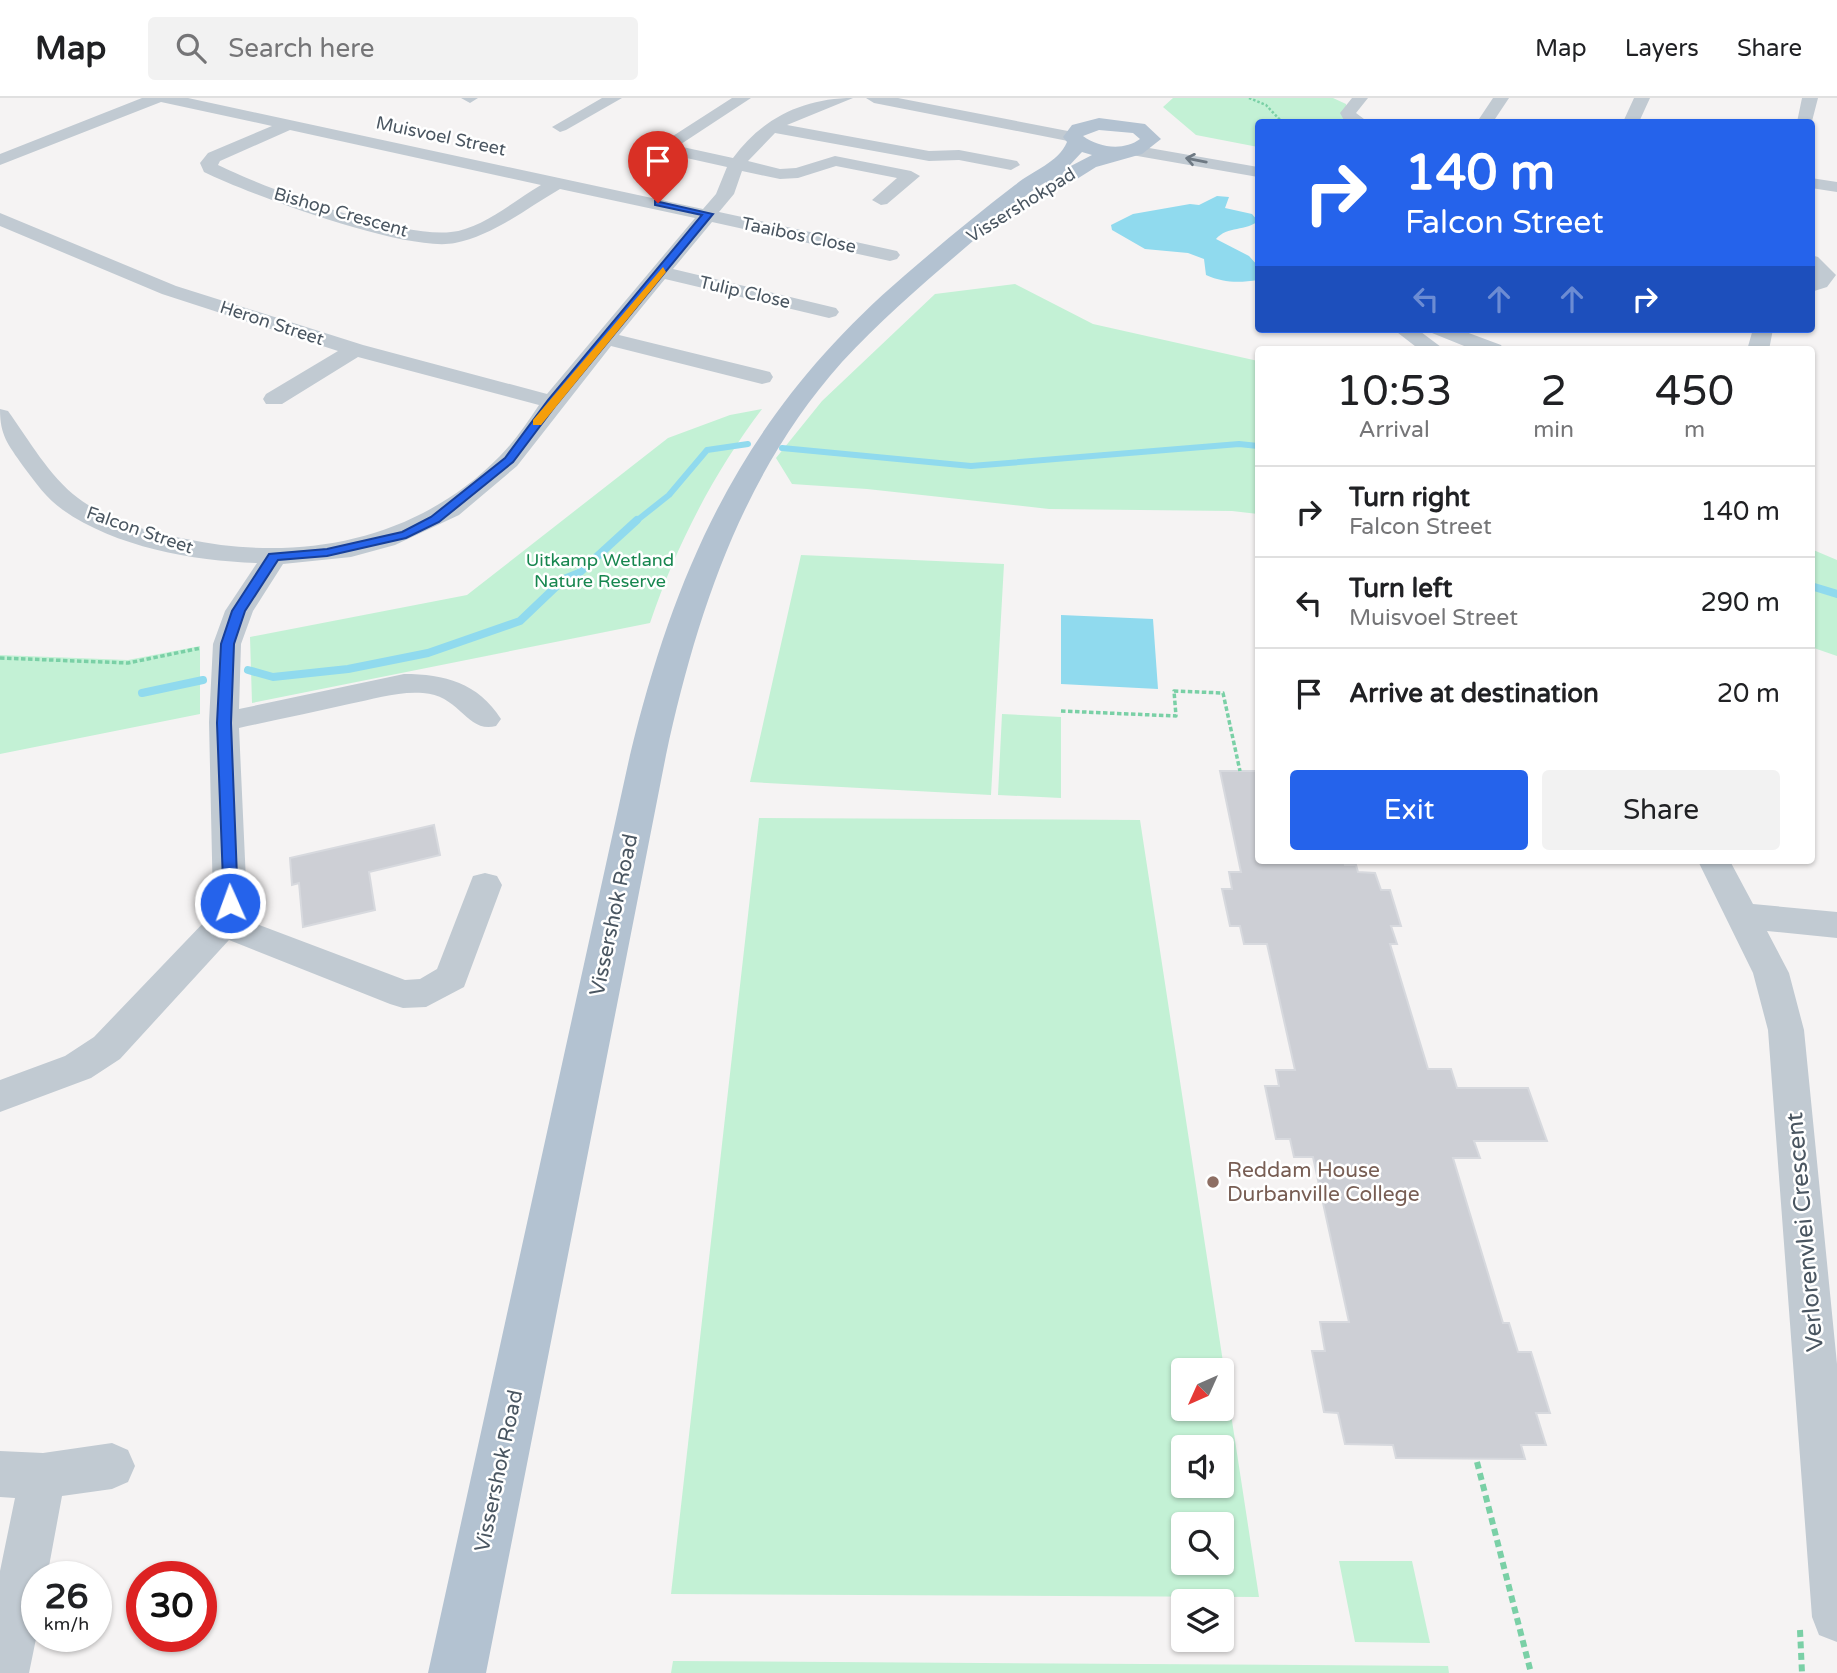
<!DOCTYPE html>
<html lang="en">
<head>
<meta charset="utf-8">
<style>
	:root { --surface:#fff; --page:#f2f2f2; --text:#202124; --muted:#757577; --line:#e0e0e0; --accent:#2563eb }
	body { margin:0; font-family:"Varela Round",sans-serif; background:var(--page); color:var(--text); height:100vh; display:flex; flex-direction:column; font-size:26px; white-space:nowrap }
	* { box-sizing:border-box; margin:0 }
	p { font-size:23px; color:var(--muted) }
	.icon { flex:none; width:38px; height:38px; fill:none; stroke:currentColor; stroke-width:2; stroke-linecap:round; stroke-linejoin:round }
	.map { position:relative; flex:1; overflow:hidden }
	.panel { position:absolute; left:1255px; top:248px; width:560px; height:518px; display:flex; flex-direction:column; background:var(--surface); border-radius:7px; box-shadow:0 2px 5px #0004 }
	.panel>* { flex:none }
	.banner { position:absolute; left:1255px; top:21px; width:560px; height:214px; border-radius:7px; box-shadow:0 2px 5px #0004; background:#2563eb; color:#fff; overflow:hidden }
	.needle { width:46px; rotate:225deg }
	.tools { position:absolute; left:1171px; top:1260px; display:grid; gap:14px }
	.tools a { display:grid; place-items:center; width:63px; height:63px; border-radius:7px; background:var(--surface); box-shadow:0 2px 5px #0004; font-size:35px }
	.speed { position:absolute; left:21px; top:1463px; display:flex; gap:14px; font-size:35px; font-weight:700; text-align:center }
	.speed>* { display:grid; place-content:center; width:91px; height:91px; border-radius:50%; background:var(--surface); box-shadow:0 2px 5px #0004; line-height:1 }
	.speed small { font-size:18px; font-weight:400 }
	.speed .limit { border:10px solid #d22; background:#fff; color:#111 }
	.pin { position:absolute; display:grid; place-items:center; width:60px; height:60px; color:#fff; margin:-72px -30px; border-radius:50% 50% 50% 0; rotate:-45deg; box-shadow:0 0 7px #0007 }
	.pin .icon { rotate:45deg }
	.me { position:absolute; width:77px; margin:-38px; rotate:358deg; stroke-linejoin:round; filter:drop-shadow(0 0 5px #0008) }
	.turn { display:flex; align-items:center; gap:24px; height:147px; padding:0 35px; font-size:32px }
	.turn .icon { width:91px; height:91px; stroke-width:2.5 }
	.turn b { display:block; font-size:49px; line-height:60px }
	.lanes { display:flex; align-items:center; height:66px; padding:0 35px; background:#0003; justify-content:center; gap:35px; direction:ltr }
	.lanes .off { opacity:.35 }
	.eta { display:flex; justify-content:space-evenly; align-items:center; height:119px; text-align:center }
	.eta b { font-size:42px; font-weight:600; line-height:49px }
	.button { display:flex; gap:14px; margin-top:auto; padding:14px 35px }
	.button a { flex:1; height:80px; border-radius:7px; background:var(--accent); color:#fff; font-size:28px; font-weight:600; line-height:80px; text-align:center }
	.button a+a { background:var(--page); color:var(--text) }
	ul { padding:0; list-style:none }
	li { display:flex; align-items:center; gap:21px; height:91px; padding:0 35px; border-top:2px solid var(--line) }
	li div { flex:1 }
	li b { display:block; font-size:26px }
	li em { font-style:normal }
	header { display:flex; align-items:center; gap:42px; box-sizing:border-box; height:98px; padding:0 35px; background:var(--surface); border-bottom:2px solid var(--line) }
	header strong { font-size:33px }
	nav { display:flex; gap:38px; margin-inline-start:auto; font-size:24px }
	.search { width:490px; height:63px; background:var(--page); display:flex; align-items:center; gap:18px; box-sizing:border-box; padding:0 24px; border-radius:7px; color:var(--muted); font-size:26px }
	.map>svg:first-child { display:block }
	.green { fill:#c3f1d5; fill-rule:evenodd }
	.water { fill:#90daee }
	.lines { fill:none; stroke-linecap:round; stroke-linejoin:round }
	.stream-far1 { stroke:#90daee; stroke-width:6 }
	.stream { stroke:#90daee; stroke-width:8 }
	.building { fill:#cdcfd5; stroke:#d7d9de; stroke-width:2 }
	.path-far2 { stroke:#7ad0a6; stroke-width:2.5; stroke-dasharray:2.5 2; stroke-linecap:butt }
	.path-far1 { stroke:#7ad0a6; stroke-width:3.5; stroke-dasharray:4.5 2.5; stroke-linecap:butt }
	.path { stroke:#7ad0a6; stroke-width:6; stroke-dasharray:7 4.5; stroke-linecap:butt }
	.minor { fill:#c1cad2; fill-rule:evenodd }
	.major { fill:#b3c2d1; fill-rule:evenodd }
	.oneway { stroke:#6e7983 }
	.route { fill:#2563eb; stroke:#184099; stroke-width:2 }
	.slow { fill:#f59e0b }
	.education-dot { fill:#8d6e63; stroke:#fff; stroke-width:2.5 }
	.labels { text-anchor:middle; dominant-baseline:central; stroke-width:5; stroke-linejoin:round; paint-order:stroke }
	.far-street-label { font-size:18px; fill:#4a5661; stroke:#fff }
	.far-park-label { font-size:18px; fill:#17864f; stroke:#fff }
	.street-label { font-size:21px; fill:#4a5661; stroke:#fff }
	.education-label { font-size:21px; fill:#785e54; stroke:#fff; text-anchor:start }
	.near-street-label { font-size:24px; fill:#4a5661; stroke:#fff }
</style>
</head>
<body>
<header>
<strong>Map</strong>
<div class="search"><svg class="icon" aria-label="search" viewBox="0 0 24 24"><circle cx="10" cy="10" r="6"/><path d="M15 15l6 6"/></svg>Search here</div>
<nav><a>Map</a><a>Layers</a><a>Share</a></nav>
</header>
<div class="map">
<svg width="1837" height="1575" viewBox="0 0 1837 1575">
	<rect width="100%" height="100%" fill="#f5f3f3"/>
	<path class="green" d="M1173,0H1333L1346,6L1347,22L1352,24H1258V49L1196,37L1163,9Z
		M1015,186L1093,226L1258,263V416L1232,413L1049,411L867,391L792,386L776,360L822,303L935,196Z
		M762,311C713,376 676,448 650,525L252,605L250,539L467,497L668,340L730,317Z
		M1811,451L1837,462V558L1811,549Z
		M801,457L1004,466L991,697L750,684Z
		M200,548V616L0,656V557L128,562Z
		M1002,616L1061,619V700L998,697Z
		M759,720L1140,722L1259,1499L671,1496ZM1222,1272V1311H1183V1272ZM1222,1349V1388H1183V1349ZM1222,1426V1465H1183V1426Z
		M1339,1463H1412L1430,1545L1355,1544Z
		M673,1563L1448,1568L1449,1575H671Z"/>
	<path class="water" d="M1217,98L1229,99L1225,110L1252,116L1258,123C1247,133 1227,128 1216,141L1249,158L1258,168V182C1239,185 1224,185 1206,177L1204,161L1188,155L1145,151L1112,132L1111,127L1133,116L1190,106L1199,107Z
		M1061,517L1153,521L1158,591L1061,586Z"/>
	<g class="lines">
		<path class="stream-far1" d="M782,350L971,368L1239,346L1258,348
			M635,424L669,397L707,352L748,346"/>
		<path class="stream" d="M1811,488L1837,496
			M248,572L273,579L348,571L428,555L520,523L564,481L579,475L637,422
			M142,595L203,582"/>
	</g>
	<path class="building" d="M1220,673H1258V763H1344L1345,767H1356L1358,774L1375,775L1381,792H1390L1401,828H1391L1397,846H1390L1428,971H1451L1457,990H1528L1547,1043H1474L1480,1060H1453L1503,1225H1509L1518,1254H1531L1550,1315H1536L1546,1347H1521L1525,1361L1396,1360L1393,1347L1345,1346L1338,1315L1324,1314L1312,1253H1325L1320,1224H1349L1313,1059H1294L1290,1041H1276L1265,988H1279L1276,972H1295L1267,846H1244L1240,828H1230L1222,791H1232L1229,774H1241Z
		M434,727L440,757L369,774L375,812L303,829L299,785L292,787L290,760Z"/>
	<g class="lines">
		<path class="path-far2" d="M1249,0L1266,7L1282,24"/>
		<path class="path-far1" d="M0,560L128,565L201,550
			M1061,613L1176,618L1174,593L1223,595L1240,673"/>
		<path class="path" d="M1477,1364L1531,1575
			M1800,1532L1802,1575"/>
		<path class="minor" d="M142,0H188L703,111L716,96L727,69L664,55L662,45L732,0H751L678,48L733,60C762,20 804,0 853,0L787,27L929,53L959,52L1017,63L1020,67L1011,72L959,62L929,63L775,35L748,63L780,71L796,70L835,58L911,73L920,78L887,106L881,107L872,102L897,80L836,68L798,80L780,81L742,73L734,96L719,114L897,153L900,157L897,161L890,163L712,124L673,171L836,210L839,214L836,218L829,220L665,181L619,237L770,274L773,279L770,284L762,286L611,248L517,368L459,417L395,447L351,459L283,466L253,513L241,546L239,611L404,576C445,576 478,585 501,621L496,628C467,636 460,597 423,595C398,593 374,601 349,606C313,614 276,622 239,630L247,805L241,820L405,882L420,881L437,871L473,778L485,775L497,778L502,787L464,889L426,909L403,910L390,906L229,842L120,961L91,980L0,1014V982L65,958L94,939L207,821L213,805L209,624L213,546L225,513L257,465C194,463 115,449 63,412C47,401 35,384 23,368C8,346 0,338 0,311L8,313C29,342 49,378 78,400C108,423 150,434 186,441C300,465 417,443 500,358C515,343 527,325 539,307L358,259L282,306H266L263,301L266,296L338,253L162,196L0,128V115L176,188L363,247L547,296L695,120L560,91C527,110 494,137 455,145C407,155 251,97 204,74L200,65L208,55L272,28L161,4L0,67V56ZM290,32L541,87C515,102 482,131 451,134C399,140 267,91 218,67L220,63Z
			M461,0H478L470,5Z
			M602,0H622L566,32L560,34L552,29Z
			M866,0H898L1073,34L1081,39L1073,44L874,5Z
			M1352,0H1368L1356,15L1368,24H1345L1340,15Z
			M1493,0H1509L1493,24H1477Z
			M1634,0H1650L1639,24H1623Z
			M1802,0H1818L1811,27L1797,24Z
			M1132,47L1258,69V79L1126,56L1124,52Z
			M1811,80L1837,84V94L1811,90Z
			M1811,157L1818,159L1836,177L1827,189L1811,194V181L1815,178L1811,174Z
			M1393,231H1417L1445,252H1420Z
			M1429,231H1458L1501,247L1504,252H1474L1432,235Z
			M1753,231H1773L1769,252H1747Z
			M1698,763H1730L1753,806L1837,814V840L1767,833L1789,875L1804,932L1837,1266V1544L1819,1537L1812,1519L1768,932L1753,875Z
			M112,1345L128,1352L135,1368L128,1384L112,1391L62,1398L47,1479H37V1536L29,1575H0V1473L15,1400L0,1399V1353L43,1355Z"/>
		<path class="major" d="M1099,20L1145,26L1161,41L1142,56L1096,69L1061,91H1047L1046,84L1036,90C1009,110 984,134 959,155C918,190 878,225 842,264C743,375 697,514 666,657L486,1575H428L630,657C678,460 748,312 904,178C940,147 977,116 1015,87C1032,73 1058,65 1067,44L1063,39L1072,27ZM1099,32L1133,35L1140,41C1124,53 1099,50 1083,38ZM1082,54L1092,57L1067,70Z"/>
	</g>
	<defs><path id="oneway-shaft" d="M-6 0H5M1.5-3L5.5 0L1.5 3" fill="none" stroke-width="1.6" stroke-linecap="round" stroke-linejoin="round" transform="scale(1.75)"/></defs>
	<use class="oneway" href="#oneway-shaft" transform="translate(1196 62) rotate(-169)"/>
	<path class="route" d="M655,103L713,116L556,307L513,364L439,424L406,440L327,458L278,462L245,513L234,546L231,625L238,805L236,809H224L217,625L221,546L232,513L269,456L327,451L402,434L431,419L505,360L548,302L702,117L655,107Z"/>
	<path class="slow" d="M663,169L666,174L541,327H533V322Z"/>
	<circle class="education-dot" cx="1213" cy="1084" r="7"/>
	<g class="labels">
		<g class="far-street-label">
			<text transform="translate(441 38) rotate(12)">Muisvoel Street</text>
			<text transform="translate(1021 107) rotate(-32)">Vissershokpad</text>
			<text transform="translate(341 114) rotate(16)">Bishop Crescent</text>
			<text transform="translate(799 137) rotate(12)">Taaibos Close</text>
			<text transform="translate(745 194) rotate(13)">Tulip Close</text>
			<text transform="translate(272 225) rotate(18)">Heron Street</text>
			<text transform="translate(140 432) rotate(19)">Falcon Street</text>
		</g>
		<g class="far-park-label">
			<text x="600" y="462">Uitkamp Wetland<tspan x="600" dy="21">Nature Reserve</tspan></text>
		</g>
		<g class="street-label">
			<text transform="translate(614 817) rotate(-78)">Vissershok Road</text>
			<text transform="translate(499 1373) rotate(-78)">Vissershok Road</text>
		</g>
		<g class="education-label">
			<text x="1227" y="1072">Reddam House<tspan x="1227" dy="24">Durbanville College</tspan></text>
		</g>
		<g class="near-street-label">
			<text transform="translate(1805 1134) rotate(-95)">Verlorenvlei Crescent</text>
		</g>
	</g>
</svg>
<div class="tools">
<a><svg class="needle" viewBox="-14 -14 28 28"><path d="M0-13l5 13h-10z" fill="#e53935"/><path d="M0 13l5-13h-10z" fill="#757577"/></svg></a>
<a><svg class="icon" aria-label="sound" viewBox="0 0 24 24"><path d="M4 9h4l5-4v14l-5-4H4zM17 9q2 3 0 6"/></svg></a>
<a><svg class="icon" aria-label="search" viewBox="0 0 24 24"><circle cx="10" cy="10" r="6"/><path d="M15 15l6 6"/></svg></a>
<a><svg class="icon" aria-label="layers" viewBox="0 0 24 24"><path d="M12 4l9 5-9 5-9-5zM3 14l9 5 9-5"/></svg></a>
</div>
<div class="speed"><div>26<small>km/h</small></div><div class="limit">30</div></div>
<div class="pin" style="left:658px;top:105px;background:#d93025"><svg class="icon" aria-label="arrive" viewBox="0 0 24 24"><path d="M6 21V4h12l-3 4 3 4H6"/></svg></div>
<svg class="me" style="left:230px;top:805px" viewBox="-20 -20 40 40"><circle r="17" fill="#2563eb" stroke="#fff" stroke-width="3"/><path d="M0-11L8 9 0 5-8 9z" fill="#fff"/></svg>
<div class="banner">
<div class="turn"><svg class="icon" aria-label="right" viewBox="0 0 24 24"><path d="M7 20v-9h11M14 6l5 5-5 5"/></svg><div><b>140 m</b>Falcon Street</div></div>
<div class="lanes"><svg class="icon off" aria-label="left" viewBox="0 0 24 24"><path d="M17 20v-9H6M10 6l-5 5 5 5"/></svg><svg class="icon off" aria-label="ahead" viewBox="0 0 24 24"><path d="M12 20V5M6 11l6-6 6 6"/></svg><svg class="icon off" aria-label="ahead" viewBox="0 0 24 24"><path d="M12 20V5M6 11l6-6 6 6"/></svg><svg class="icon" aria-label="right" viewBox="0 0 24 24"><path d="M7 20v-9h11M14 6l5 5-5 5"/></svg></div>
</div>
<section class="panel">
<div class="eta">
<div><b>10:53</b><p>Arrival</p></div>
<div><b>2</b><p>min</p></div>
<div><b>450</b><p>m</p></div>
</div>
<ul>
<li><svg class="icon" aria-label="right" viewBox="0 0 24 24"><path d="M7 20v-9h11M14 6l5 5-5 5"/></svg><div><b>Turn right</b><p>Falcon Street</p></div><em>140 m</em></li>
<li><svg class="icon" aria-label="left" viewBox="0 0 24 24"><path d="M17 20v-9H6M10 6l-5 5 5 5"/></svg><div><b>Turn left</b><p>Muisvoel Street</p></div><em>290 m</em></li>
<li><svg class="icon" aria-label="arrive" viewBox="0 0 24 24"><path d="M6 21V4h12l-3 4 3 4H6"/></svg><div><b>Arrive at destination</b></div><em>20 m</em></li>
</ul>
<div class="button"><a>Exit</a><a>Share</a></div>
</section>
</div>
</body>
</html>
